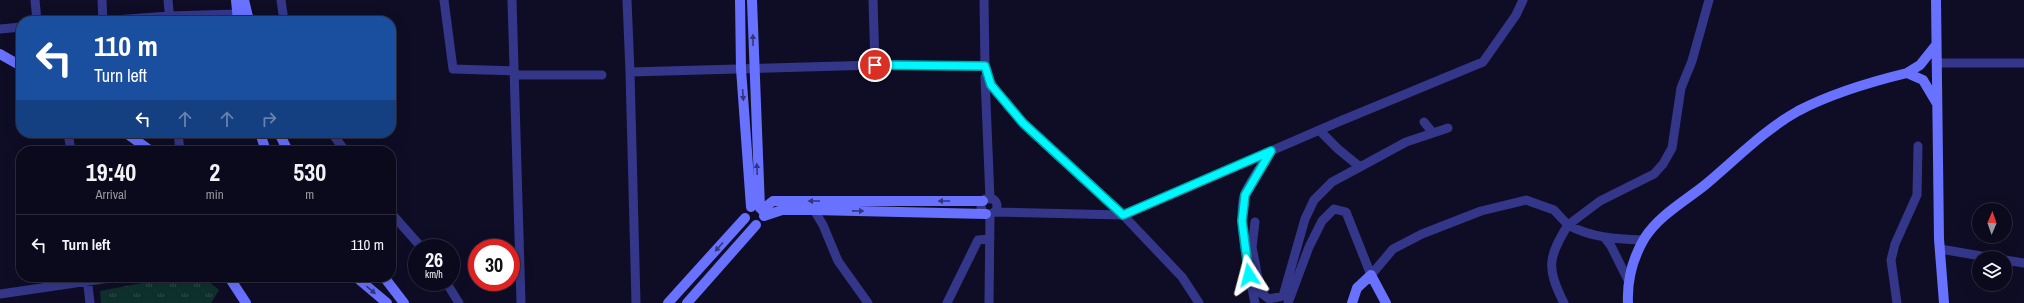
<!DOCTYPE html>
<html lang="en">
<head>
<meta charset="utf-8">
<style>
	:root { --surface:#0b0a1c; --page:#141325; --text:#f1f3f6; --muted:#9a9aa3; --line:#2b2b3b }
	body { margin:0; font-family:"Archivo Narrow",sans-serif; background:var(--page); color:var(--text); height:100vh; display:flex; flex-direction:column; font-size:15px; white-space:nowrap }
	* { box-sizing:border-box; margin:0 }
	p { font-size:13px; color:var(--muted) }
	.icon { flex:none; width:22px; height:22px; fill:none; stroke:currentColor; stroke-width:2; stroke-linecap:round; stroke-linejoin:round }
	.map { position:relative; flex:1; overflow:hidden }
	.drawer { position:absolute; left:16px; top:146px; width:380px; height:136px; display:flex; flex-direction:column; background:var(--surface); border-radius:16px; box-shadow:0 4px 16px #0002,0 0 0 1px var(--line) }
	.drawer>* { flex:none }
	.hud { position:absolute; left:16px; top:16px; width:380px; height:122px; border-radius:16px; box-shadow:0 4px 16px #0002,0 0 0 1px var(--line); background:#1a4fa0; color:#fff; overflow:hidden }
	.needle { width:26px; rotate:2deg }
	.fabs { position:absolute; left:1972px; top:203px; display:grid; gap:8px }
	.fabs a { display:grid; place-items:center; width:40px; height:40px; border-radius:50%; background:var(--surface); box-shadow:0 4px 16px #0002,0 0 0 1px var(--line); font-size:20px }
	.speed { position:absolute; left:408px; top:239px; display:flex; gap:8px; font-size:20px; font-weight:700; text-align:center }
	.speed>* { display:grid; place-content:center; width:52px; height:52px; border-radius:50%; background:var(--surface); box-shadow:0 4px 16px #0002,0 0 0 1px var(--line); line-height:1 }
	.speed small { font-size:10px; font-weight:400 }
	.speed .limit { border:6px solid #d22; background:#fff; color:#111 }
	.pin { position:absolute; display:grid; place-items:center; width:34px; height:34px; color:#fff; margin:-17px; border:2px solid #fff; border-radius:50%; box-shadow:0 1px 4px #0007 }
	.me { position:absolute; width:44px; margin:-22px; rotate:351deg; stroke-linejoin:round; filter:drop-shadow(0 0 3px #0008) }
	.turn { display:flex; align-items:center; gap:14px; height:84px; padding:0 12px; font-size:18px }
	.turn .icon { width:52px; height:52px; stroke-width:2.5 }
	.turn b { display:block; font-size:28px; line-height:34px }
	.lanes { display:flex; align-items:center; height:38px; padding:0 12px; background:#0003; justify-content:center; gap:20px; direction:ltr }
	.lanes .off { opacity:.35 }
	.eta { display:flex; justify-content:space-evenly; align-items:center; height:68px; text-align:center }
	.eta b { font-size:24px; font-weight:800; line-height:28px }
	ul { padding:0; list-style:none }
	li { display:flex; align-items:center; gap:12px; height:60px; padding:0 12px; border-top:1px solid var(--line) }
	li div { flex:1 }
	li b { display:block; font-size:15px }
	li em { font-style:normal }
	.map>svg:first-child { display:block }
	.park { fill:url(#park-tufts) }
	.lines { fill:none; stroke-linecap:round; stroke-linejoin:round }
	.street { stroke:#343789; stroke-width:9 }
	.secondary { stroke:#6971ff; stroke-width:10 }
	.oneway { fill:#33357d }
	.route-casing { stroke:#00a1a4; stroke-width:10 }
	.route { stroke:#00f7fd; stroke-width:7 }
</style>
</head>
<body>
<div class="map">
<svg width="2024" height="303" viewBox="0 0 2024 303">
	<defs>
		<pattern id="park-tufts" width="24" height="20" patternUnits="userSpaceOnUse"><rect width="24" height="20" fill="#0f312d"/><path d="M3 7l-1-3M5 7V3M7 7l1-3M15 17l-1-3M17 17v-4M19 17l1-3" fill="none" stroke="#314e4c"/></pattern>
	</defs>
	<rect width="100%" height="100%" fill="#0f0d26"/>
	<path class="park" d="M174,277H203L219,290L211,303H101L100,291Z"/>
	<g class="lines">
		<path class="street" d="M35,0L37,21
			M102,0L103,21
			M168,0L170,21
			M281,0L284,21
			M444,0L453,69L514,71
			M512,0L521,303
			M627,0L630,72L875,65L985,66L984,0
			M873,0L875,65
			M101,21L169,16L237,14
			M0,29L21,27
			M1936,63H2024
			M985,66L991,85L1023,123L1123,215L1182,277L1199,303
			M630,72L636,303
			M514,75H602
			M985,77L990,199
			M68,133L71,151
			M178,133L180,151
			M332,133L345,151
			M1433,133L1448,128
			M1360,167L1406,142L1433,133L1424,122
			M981 206a8 8 0 1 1 16 0a8 8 0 1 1-16 0Z
			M814,210L823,225L838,261L868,303
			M994,212L1123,215L1338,122L1483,62L1516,15L1523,0
			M391,213L422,248
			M1255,222L1252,247L1261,293L1269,299L1283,296L1305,219L1314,200L1332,182L1360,167L1338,149L1319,130
			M1605,238L1611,246L1629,282
			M1643,240C1617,239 1592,238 1568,225L1600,201L1654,174L1663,164L1672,148L1681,88L1692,61L1709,0
			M1940,249L1993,258
			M2005,260L2024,263
			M1371,275L1393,249L1422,234L1481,211L1526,200L1554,210L1568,225C1548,257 1546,268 1564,303
			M87,277L90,303
			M446,282L459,303
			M0,294L116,277
			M947,303L978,240L990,239
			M989,303L990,214
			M1255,303C1250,278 1236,216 1245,193C1252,178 1262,165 1271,151
			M1288,303L1309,247L1322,221L1334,209L1346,212L1371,275
			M1897,303L1891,260L1895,244L1917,195L1918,146"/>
		<path class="secondary" d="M236,0L238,21
			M244,0L249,21
			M740,0L741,69L751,207
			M752,0L760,208
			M1936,0L1939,239L1944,303
			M1936,45L1920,65L1907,73L1923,80L1936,102
			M0,54L21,66
			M126,133L151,151
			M260,133L266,151
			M279,133L288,151
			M762,210L773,201H983
			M764,216L782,210H814L986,214
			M229,277L246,303
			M356,277L387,303
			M384,277L404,303
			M668,303L745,218
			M687,303L756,225
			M1352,303L1357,288L1371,275L1386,303
			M1628,303C1627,281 1633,258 1644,239C1658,216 1685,201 1705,185C1735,160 1764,130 1798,111C1832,93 1870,82 1907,73"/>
	</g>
	<defs><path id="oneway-solid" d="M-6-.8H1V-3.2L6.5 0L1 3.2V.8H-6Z"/></defs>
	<g class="oneway">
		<use href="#oneway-solid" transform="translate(753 40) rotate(-91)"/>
		<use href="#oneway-solid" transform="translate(743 95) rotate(86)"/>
		<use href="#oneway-solid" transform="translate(757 169) rotate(-92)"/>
		<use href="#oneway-solid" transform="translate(814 201) rotate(180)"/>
		<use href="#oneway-solid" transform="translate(944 201) rotate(180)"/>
		<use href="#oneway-solid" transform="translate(858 211) rotate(1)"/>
		<use href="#oneway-solid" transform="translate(719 247) rotate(132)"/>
		<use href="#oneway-solid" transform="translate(371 290) rotate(40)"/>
	</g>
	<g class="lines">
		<defs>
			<path id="route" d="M875,65L985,66L991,85L1023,123L1123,215L1271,151L1245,195L1242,221L1249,275"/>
		</defs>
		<use href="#route" class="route-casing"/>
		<use href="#route" class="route"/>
	</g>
</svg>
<div class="fabs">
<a><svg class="needle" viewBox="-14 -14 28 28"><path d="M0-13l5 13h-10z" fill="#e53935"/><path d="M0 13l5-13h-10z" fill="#9a9aa3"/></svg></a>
<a><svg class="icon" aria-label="layers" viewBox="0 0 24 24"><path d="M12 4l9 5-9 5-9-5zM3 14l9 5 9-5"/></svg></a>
</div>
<div class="speed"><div>26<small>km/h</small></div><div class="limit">30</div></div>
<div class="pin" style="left:875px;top:65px;background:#d93025"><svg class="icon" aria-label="arrive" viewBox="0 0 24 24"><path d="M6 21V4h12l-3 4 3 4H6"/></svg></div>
<svg class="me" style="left:1249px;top:275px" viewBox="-20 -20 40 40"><path d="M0-17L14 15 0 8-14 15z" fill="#00f7fd" stroke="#fff" stroke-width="4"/></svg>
<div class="hud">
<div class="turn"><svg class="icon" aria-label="left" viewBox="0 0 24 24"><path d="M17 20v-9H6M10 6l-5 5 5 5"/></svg><div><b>110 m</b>Turn left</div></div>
<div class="lanes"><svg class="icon" aria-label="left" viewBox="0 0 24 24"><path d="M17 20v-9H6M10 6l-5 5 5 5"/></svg><svg class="icon off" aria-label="ahead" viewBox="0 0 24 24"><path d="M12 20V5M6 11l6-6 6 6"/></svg><svg class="icon off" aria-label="ahead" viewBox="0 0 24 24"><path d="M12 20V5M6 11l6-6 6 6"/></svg><svg class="icon off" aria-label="right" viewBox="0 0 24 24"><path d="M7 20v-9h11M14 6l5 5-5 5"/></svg></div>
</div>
<section class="drawer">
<div class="eta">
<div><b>19:40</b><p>Arrival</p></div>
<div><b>2</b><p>min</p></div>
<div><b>530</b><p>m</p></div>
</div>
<ul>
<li><svg class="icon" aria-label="left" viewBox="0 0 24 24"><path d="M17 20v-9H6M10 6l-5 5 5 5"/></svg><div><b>Turn left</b></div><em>110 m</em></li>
</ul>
</section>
</div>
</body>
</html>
